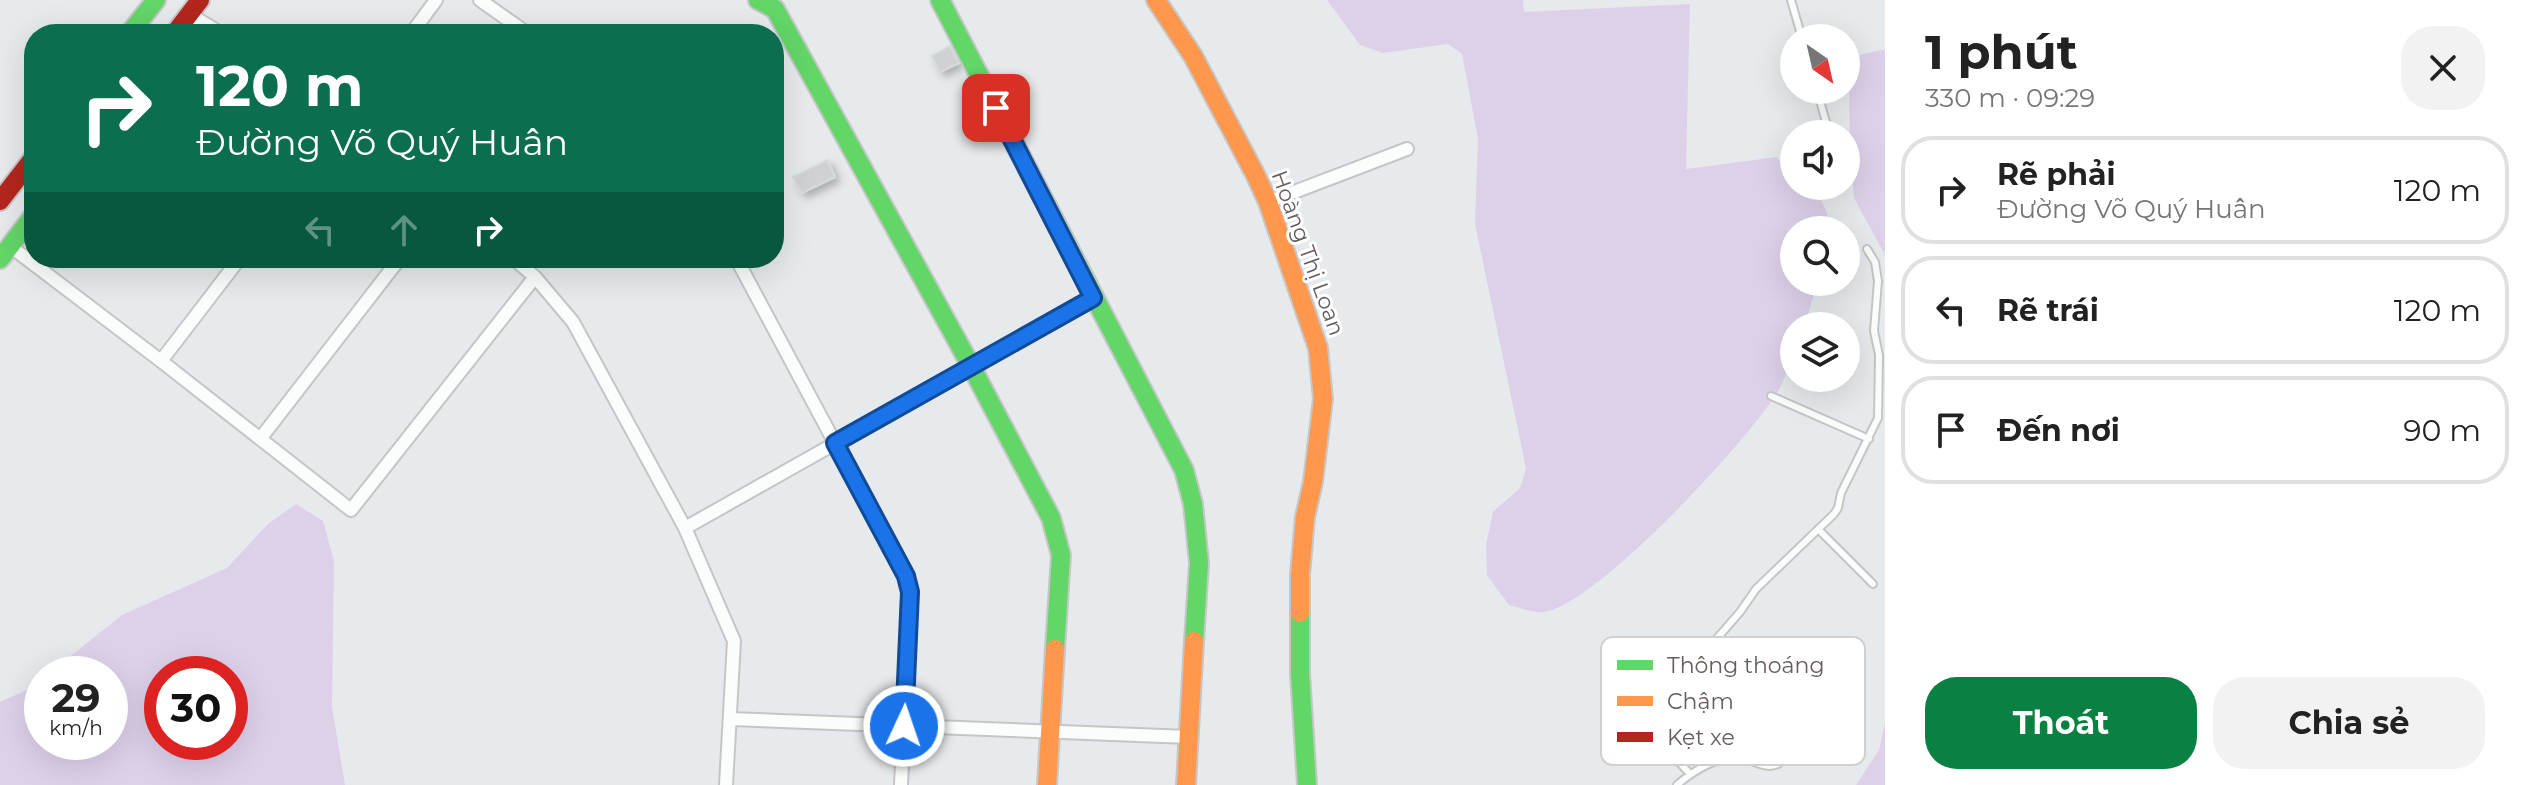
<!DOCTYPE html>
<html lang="vi">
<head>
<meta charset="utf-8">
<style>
	:root { --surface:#fff; --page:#f2f2f2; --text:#222; --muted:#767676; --line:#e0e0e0; --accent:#0b8043 }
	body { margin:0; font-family:Montserrat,sans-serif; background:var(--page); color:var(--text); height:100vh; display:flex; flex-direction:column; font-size:30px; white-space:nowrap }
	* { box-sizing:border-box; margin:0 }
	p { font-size:26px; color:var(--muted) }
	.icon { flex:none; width:44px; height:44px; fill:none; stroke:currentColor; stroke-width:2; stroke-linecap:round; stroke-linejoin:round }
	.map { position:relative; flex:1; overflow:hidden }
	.drawer { display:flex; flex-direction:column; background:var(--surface); width:640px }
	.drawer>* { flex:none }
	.banner { position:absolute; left:24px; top:24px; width:760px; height:244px; border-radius:32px; box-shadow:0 8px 32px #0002; background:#0b6e4f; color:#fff; overflow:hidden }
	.needle { width:52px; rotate:146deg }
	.fabs { position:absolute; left:1780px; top:24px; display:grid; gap:16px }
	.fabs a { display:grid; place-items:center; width:80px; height:80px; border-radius:50%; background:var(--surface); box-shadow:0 8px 32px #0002; font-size:40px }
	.speed { position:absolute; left:24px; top:656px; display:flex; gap:16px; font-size:40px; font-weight:700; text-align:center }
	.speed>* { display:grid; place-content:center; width:104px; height:104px; border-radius:50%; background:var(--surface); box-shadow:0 8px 32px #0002; line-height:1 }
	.speed small { font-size:20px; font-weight:400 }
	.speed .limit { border:12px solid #d22; background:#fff; color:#111 }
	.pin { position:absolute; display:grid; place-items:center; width:68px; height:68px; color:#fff; margin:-34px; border-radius:16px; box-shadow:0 4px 12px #0006 }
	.me { position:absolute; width:88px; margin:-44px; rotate:3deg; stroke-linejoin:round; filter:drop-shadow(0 0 6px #0008) }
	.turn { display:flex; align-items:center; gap:28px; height:168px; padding:0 40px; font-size:36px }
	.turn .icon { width:104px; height:104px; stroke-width:2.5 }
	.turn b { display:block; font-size:56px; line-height:68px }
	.lanes { display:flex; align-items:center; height:76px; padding:0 40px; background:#0003; justify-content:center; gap:40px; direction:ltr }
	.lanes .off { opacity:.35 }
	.round { display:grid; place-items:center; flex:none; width:84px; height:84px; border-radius:32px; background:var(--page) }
	.summary { display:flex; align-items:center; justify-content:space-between; height:136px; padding:0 40px }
	h1 { font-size:48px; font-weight:700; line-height:60px }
	.primary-button { display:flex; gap:16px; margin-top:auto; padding:16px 40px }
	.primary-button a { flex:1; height:92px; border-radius:32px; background:var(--accent); color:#fff; font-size:32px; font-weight:700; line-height:92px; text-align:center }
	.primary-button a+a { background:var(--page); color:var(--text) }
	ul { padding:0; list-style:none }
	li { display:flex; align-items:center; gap:24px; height:108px; margin:0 16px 12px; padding:0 24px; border:4px solid var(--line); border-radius:32px }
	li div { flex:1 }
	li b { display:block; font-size:30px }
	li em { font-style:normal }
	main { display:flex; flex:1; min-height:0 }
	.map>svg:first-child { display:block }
	.green { fill:#ddd1ea; fill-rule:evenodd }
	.building { fill:#cfd1d3; stroke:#d5dadc; stroke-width:2; filter:url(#shadow) }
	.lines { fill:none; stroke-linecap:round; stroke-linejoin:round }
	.lane-casing { stroke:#c6c5c6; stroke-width:10 }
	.street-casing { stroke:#c6c5c6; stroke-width:16 }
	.fast-casing { stroke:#c7c6c7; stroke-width:22 }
	.slow-casing { stroke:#c7c6c7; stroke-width:22 }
	.jam-casing { stroke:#c7c6c7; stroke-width:22 }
	.lane { stroke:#fbfcfc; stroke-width:6 }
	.street { stroke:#fbfcfc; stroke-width:12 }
	.fast { stroke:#63d668; stroke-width:18 }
	.slow { stroke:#ff974d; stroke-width:18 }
	.jam { stroke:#b3261e; stroke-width:18 }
	.route-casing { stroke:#114b97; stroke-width:20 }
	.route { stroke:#1a73e8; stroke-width:14 }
	.labels { text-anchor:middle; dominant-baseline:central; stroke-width:6; stroke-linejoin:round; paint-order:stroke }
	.street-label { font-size:22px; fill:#655c5b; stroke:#fff }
	.key { fill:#fff; stroke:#d1cece; stroke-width:2 }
	.key-label { font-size:22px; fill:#655c5b }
</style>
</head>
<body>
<main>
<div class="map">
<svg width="1885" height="785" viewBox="0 0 1885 785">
	<defs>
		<filter id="shadow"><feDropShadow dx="4.5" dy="4.5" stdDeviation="4" flood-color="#0004"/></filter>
	</defs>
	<rect width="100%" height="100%" fill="#e6eaec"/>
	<path class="green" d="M1327,0H1523L1524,12L1690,4L1686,169L1777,157L1794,186C1819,186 1828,208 1830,230H1794V282H1818L1804,326H1794C1794,351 1789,374 1775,396C1744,444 1599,602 1545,612C1535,614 1519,607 1509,605L1487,575L1486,545L1493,512L1520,488L1526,468L1475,224L1478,139L1462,54L1448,44L1383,53L1360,45Z
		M1880,50H1885V255L1854,198L1850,144L1849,83L1852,57Z
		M296,504L323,521L334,561L332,707L345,785H0V702L31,688L42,679V742H110V674H48L122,615L227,568L268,524ZM162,674H230V742H162Z
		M1885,723V785H1856L1879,750Z"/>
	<path class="building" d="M950,46L959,63L940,72L932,56Z
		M827,160L835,177L802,193L793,177Z"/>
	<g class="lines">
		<defs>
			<path id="lane" d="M1791,0L1802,38
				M1817,90L1829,133
				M1771,396L1869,439
				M1818,529L1873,584
				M1684,721L1765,641
				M1690,774L1678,761C1678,748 1695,743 1694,729L1663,706L1661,700L1663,691L1670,682L1706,651L1740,612L1756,589L1834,514L1838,508L1841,493L1878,418L1879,355L1874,331L1878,281L1875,262L1867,249
				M1677,785C1693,771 1718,755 1741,758C1754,760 1765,770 1778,764L1854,681"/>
			<path id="street" d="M480,0L528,34
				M189,14L222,34
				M411,34L436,0
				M1268,202L1407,149
				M10,246L161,361L351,510L535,277
				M513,258L535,277L573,322L685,528L734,641L726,785
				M736,258L906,576L910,592L901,785
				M161,361L240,258
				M260,439L400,258
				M685,528L1093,298
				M731,719L1189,737"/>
			<path id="fast" d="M758,0L775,9L971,366L1051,518L1061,555L1055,649
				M940,0L1184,470L1193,504L1199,563L1194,641
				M129,34L156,0
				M0,259L34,215
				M1300,613V673L1307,785"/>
			<path id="slow" d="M1156,0L1193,56L1256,176L1268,202L1318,348L1323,399L1313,482L1305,517L1300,575V613
				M1047,785L1055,649
				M1186,785L1194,641"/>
			<path id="jam" d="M174,34L200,0
				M0,201L34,157"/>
		</defs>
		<use href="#lane" class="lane-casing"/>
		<use href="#street" class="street-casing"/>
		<use href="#fast" class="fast-casing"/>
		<use href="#slow" class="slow-casing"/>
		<use href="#jam" class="jam-casing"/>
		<use href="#lane" class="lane"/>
		<use href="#street" class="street"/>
		<use href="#fast" class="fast"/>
		<use href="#slow" class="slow"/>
		<use href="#jam" class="jam"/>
	</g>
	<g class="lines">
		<defs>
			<path id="route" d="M904,726L910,592L906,576L835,443L1093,298L996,108"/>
		</defs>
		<use href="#route" class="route-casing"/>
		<use href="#route" class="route"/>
	</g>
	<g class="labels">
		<g class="street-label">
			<text transform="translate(1308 253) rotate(70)">Hoàng Thị Loan</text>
		</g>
	</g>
	<rect x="1601" y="637" width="264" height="128" rx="12" class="key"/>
	<rect x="1617" y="660" width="36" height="10" fill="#63d668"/>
	<rect x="1617" y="696" width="36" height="10" fill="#ff974d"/>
	<rect x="1617" y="732" width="36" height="10" fill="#b3261e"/>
	<g class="key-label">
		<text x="1667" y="673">Thông thoáng</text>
		<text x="1667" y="709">Chậm</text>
		<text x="1667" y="745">Kẹt xe</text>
	</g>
</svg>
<div class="fabs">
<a><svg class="needle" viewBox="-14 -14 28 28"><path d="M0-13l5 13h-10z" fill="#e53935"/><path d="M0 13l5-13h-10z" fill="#767676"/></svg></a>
<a><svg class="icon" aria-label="sound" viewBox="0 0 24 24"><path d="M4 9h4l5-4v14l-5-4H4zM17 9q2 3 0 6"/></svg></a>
<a><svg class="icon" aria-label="search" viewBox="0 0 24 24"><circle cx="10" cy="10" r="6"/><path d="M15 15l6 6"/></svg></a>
<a><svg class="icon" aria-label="layers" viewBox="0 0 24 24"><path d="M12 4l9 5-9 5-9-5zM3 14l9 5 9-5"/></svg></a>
</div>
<div class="speed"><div>29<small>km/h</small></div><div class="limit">30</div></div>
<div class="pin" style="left:996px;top:108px;background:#d93025"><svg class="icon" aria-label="arrive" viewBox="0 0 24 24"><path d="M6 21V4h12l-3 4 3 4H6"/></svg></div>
<svg class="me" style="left:904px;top:726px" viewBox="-20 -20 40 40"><circle r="17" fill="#1a73e8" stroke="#fff" stroke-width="3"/><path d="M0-11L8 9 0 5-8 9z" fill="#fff"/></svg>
<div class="banner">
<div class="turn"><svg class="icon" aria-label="right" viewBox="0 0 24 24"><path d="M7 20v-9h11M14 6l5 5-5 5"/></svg><div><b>120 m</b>Đường Võ Quý Huân</div></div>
<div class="lanes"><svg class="icon off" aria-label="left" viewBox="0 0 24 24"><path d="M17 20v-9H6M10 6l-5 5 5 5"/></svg><svg class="icon off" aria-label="ahead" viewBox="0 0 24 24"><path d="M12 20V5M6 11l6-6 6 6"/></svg><svg class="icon" aria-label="right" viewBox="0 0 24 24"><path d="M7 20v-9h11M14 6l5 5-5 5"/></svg></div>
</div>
</div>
<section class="drawer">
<div class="summary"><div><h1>1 phút</h1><p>330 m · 09:29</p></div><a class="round"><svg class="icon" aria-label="close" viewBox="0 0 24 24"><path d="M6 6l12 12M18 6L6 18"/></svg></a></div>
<ul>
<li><svg class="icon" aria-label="right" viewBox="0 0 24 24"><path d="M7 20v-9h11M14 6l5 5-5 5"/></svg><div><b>Rẽ phải</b><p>Đường Võ Quý Huân</p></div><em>120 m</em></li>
<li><svg class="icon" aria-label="left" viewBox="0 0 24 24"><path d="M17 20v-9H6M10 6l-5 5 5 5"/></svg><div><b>Rẽ trái</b></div><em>120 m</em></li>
<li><svg class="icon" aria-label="arrive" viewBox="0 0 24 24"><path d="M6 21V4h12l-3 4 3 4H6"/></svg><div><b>Đến nơi</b></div><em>90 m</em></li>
</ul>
<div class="primary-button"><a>Thoát</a><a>Chia sẻ</a></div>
</section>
</main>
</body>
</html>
